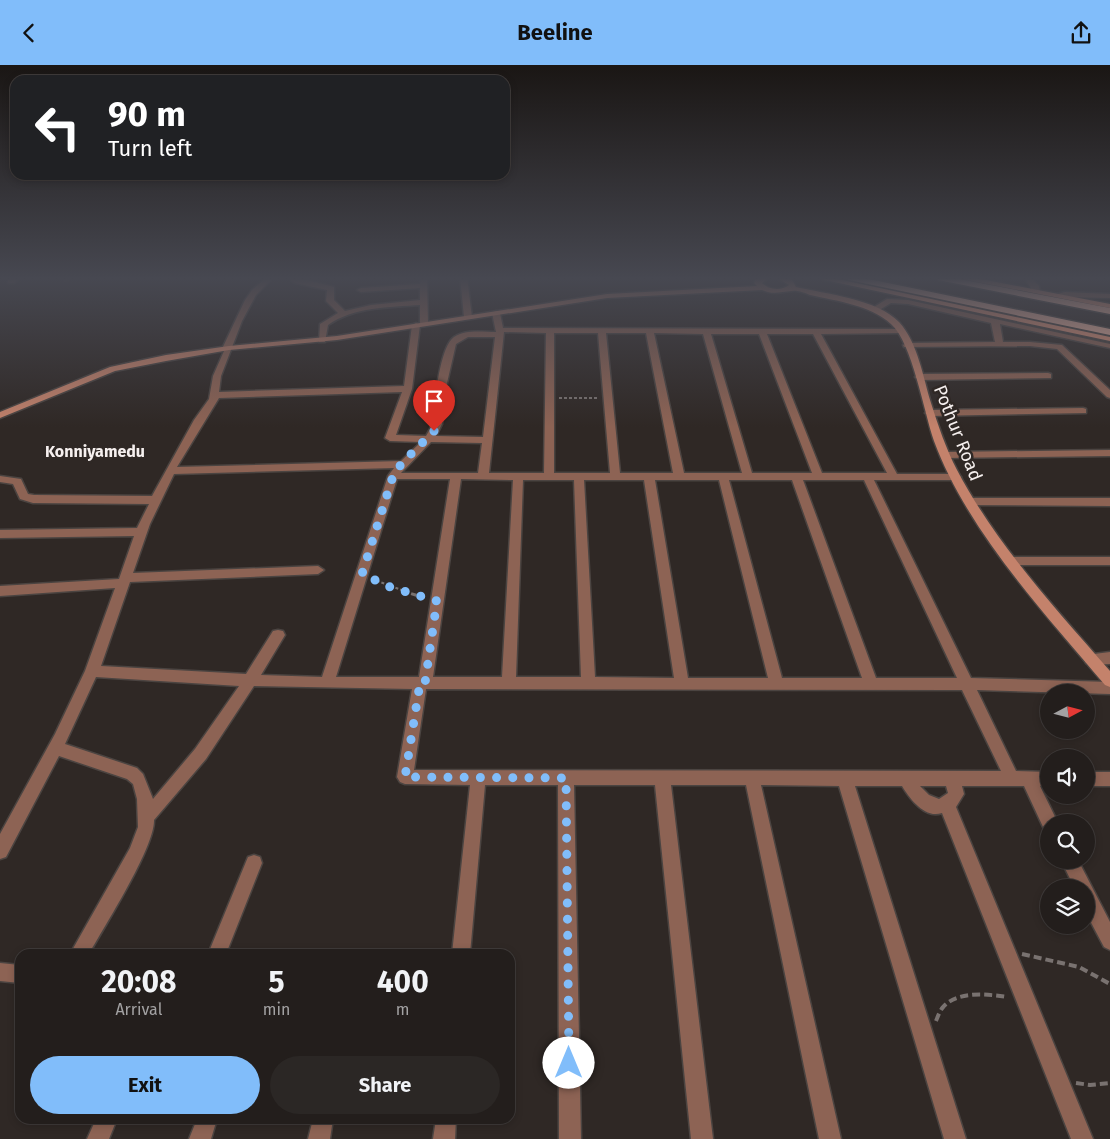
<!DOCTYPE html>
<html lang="en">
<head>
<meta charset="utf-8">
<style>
	:root { --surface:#231e1c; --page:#2b2725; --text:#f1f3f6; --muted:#a3a2a3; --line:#403c3b; --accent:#81bdfa }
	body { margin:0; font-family:"Fira Sans",sans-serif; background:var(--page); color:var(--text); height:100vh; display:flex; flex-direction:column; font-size:19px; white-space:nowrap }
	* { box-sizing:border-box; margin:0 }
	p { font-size:16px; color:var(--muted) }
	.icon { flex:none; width:28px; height:28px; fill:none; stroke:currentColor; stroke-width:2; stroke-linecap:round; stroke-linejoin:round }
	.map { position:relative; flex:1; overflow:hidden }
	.details { position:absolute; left:15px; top:884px; width:500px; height:175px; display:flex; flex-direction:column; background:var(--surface); border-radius:15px; box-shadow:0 2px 8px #0003,0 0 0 1px var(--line) }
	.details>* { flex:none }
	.guide { position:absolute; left:10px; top:10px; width:500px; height:105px; border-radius:15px; box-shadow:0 2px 8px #0003,0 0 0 1px var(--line); background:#202124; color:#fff; overflow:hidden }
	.needle { width:32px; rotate:83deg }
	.controls { position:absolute; left:1040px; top:619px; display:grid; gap:10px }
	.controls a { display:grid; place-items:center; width:55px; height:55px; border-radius:50%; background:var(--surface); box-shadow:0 2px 8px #0003,0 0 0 1px var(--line); font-size:25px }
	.pin { position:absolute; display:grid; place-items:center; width:42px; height:42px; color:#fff; margin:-51px -21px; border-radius:50% 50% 50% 0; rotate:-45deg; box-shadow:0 0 5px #0007 }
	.pin .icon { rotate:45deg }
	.me { position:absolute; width:55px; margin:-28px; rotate:0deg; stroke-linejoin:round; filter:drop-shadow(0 0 4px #0008) }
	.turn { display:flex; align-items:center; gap:18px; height:105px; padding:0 15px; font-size:22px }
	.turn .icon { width:65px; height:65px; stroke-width:2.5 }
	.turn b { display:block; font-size:35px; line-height:42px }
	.eta { display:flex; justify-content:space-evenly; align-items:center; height:85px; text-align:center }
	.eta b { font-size:30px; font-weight:700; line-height:35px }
	.action { display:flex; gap:10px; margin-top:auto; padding:10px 15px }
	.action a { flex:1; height:58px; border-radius:30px; background:var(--accent); color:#111; font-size:20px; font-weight:700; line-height:58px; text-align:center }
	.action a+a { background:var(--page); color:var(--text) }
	header { display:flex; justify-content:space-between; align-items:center; height:65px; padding:0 15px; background:var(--accent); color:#111; font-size:22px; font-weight:700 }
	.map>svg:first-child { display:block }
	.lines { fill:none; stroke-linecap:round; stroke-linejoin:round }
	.street-casing { stroke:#4b4441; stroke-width:3 }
	.secondary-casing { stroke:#4b4441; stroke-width:3 }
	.primary-casing { stroke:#4b4441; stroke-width:3 }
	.highway-casing { stroke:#4b4441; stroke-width:3 }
	.path-far2 { stroke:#797270; stroke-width:2; stroke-dasharray:3 2; stroke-linecap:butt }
	.path-far1 { stroke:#797270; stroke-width:3; stroke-dasharray:5.5 3; stroke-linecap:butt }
	.path { stroke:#797270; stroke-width:4; stroke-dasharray:8 4; stroke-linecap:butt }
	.street { fill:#8d6354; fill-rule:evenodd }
	.secondary { fill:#c4826b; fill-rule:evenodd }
	.primary { fill:#f09a7c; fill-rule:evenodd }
	.highway { fill:#fcbda7; fill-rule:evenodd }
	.route { stroke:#81bdfa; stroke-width:9; stroke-dasharray:0 16.2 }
	.labels { text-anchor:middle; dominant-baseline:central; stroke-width:5; stroke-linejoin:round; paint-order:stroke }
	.far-quarter-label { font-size:16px; font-weight:bold; fill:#f6f0ef; stroke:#2f2825 }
	.street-label { font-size:18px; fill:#f6f0ef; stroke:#2f2825 }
</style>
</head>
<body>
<header><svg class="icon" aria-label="back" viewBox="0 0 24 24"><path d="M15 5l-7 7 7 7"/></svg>Beeline<svg class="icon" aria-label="share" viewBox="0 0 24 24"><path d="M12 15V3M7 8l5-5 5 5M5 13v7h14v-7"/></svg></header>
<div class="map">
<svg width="1110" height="1074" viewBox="0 0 1110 1074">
	<rect width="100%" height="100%" fill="#2f2825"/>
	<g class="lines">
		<defs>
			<path id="street" d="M13,212H21L14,218H8V214Z
				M64,212H72L67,215H64Z
				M267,212H274L256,230L242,256L221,311L219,327L404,321L412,260L416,258L420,260L412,324L396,370L426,371C433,361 434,350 435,338C436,323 442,280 454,272C466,264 483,267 496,267L492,248L496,246L500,248L503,263L904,264L905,266L901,268L821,269L897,409H956L961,412L956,415H874L971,613L1110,617V629L977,625L1016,706L1049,707V721H1040L1058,758H1049V766L1044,764L1024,721H962L964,729L956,742L1093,1074H1071L942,748C925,754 910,734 902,721H855L966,1074H944L839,721L761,720L841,1074H819L746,720H671L713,1074H691L655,720H574L581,1074H559L558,720H485L470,889H452L470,720L405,719L400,717L397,712L412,624L254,621L206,694L154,755C155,782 104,862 89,889H70L130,783L138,762L137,734L133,719L127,714L59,691L6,792L0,794V769L55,669L85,606L115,523L0,531V521L119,514L134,471L0,473V465L137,463L149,439L33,438L20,434L13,419L0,417V411L21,414L28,429L34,430L152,431L194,355L209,334L213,311L224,286L222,284L245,235L252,225ZM504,267L546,268L544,408H489ZM554,268H598L610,408H554ZM606,268H646L673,408H620ZM654,268L703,269L742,408H684ZM711,269H759L812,408H752ZM767,269H813L887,408H822ZM468,272H495L483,372L436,371L442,359L447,318L456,279ZM402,327L385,373L390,376L421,377L401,396L177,402L219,333ZM431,377L482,378L478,408H401ZM394,403L388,411L322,612L261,610L285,570L283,566L278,565L273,566L246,609L101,601L130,517L318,509L324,505L318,501L133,508L150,459L174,409ZM397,414H450L419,612H336ZM461,414L513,415L502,612H433ZM523,415H574L581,612H516ZM584,415H644L674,613L595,612ZM655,415H719L768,613H688ZM729,415H792L862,613H782ZM803,415H864L957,613H876ZM96,612L239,621L195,684L153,734L143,709L137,703L65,679ZM426,624L962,625L1001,706L414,705ZM920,721H946L948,728L939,734L929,730Z
				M286,212H295L334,222V235L345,246L371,240L420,235V223L361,227L357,225L361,223L420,219L421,212H427L428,259L424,261L420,259V240C390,242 353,242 328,260L325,277H319L320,259L338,248L326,236L327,225L295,218Z
				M460,212H467L472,252L468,254L464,252Z
				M1024,212H1030L1039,221L1040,228H1034Z
				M1065,227L1110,229V233L1057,232L1053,230Z
				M887,234L908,235L1110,279V283L1000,259L1003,277H1030L1062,280L1110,325V333L1107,332L1057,284L1030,281L904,282L903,280L907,278L995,277L991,258L908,239L891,238L876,247L869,245Z
				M1048,308L1051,309V313L919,315L915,312L919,309Z
				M1083,343L1086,344V348L930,351L925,348L930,345Z
				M1110,385V391L946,393L941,390L946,387Z
				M970,433H1110V441L966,440L965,437L966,434Z
				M1012,492H1110V500H1012L1006,496Z
				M1110,587V599L1091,600L1086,598L1084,594L1086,590Z
				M1086,707H1110V721H1086Z
				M254,790L260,792L262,798L226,889H208L248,792Z
				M1061,795H1078L1110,857V885L1104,882L1086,848V822H1074Z
				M0,898L20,900V918L0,916Z
				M96,1054H117L109,1074H87Z
				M197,1054H217L211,1074H189Z
				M313,1054H333L330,1074H308Z
				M436,1054H456L455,1074H433Z"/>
			<path id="secondary" d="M756,212H769L762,218C769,225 781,226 789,220L775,212L791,213L796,222C826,229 877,234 899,257C918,278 923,312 931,338C938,360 946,384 957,405C996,479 1055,543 1110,606V622L1105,620C1044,548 967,465 934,376C924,347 912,277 891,259C870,240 837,236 810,230C805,228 797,225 792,226C780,227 773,230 762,225L607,233L337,275L229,285L166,296L115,306L0,353V347L110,302L166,290L229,281L337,271L607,229L757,221L754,218Z"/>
			<path id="primary" d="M782,212H794L782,215Z
				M817,212H828L1110,272V276L820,214Z
				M959,212H971L1110,239V243L962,214Z"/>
			<path id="highway" d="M845,212H859L1110,264V270L849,215Z
				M934,212H949L1110,243V249L938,215Z"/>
		</defs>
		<use href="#street" class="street-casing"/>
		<use href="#secondary" class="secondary-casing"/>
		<use href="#primary" class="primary-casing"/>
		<use href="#highway" class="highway-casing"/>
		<path class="path-far2" d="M559,333H598
			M372,514L407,527"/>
		<path class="path-far1" d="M403,526L425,533"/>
		<path class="path" d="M1022,889L1079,902L1110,919
			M936,956C938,951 940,945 944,941C958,926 988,929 1007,932
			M1076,1018L1090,1020L1110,1018"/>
		<use href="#street" class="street"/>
		<use href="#secondary" class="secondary"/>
		<use href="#primary" class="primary"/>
		<use href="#highway" class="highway"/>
	</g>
	<linearGradient id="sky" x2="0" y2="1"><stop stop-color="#1a1614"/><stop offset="0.59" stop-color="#474851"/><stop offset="1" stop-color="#474851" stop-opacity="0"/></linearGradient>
	<rect width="1110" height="362" fill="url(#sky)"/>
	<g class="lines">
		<path class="route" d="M434,366L402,398L393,411L362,509L390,522L437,536L425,618H420L405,712L566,713L569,998"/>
	</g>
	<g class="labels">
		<g class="far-quarter-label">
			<text x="95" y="386">Konniyamedu</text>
		</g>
		<g class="street-label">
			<text transform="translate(958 368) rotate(68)">Pothur Road</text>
		</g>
	</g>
</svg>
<div class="controls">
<a><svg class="needle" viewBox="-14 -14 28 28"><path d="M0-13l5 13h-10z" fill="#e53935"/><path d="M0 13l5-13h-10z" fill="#a3a2a3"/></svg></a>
<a><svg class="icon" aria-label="sound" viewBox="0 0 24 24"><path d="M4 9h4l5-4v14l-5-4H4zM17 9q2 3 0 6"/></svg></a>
<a><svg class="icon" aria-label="search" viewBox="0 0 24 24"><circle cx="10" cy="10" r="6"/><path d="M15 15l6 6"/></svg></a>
<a><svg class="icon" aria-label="layers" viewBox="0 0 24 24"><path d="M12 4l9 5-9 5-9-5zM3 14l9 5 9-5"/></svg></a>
</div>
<div class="pin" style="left:434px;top:366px;background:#d93025"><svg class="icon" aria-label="arrive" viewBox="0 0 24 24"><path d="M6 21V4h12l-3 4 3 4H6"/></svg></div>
<svg class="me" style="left:569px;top:998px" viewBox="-20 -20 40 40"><circle r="19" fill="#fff"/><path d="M0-13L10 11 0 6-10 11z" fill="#81bdfa"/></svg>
<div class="guide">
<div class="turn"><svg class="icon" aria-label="left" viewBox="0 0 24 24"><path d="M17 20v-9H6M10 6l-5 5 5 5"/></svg><div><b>90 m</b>Turn left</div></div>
</div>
<section class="details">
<div class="eta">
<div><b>20:08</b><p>Arrival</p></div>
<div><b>5</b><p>min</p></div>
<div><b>400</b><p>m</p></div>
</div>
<div class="action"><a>Exit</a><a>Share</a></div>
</section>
</div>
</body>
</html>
